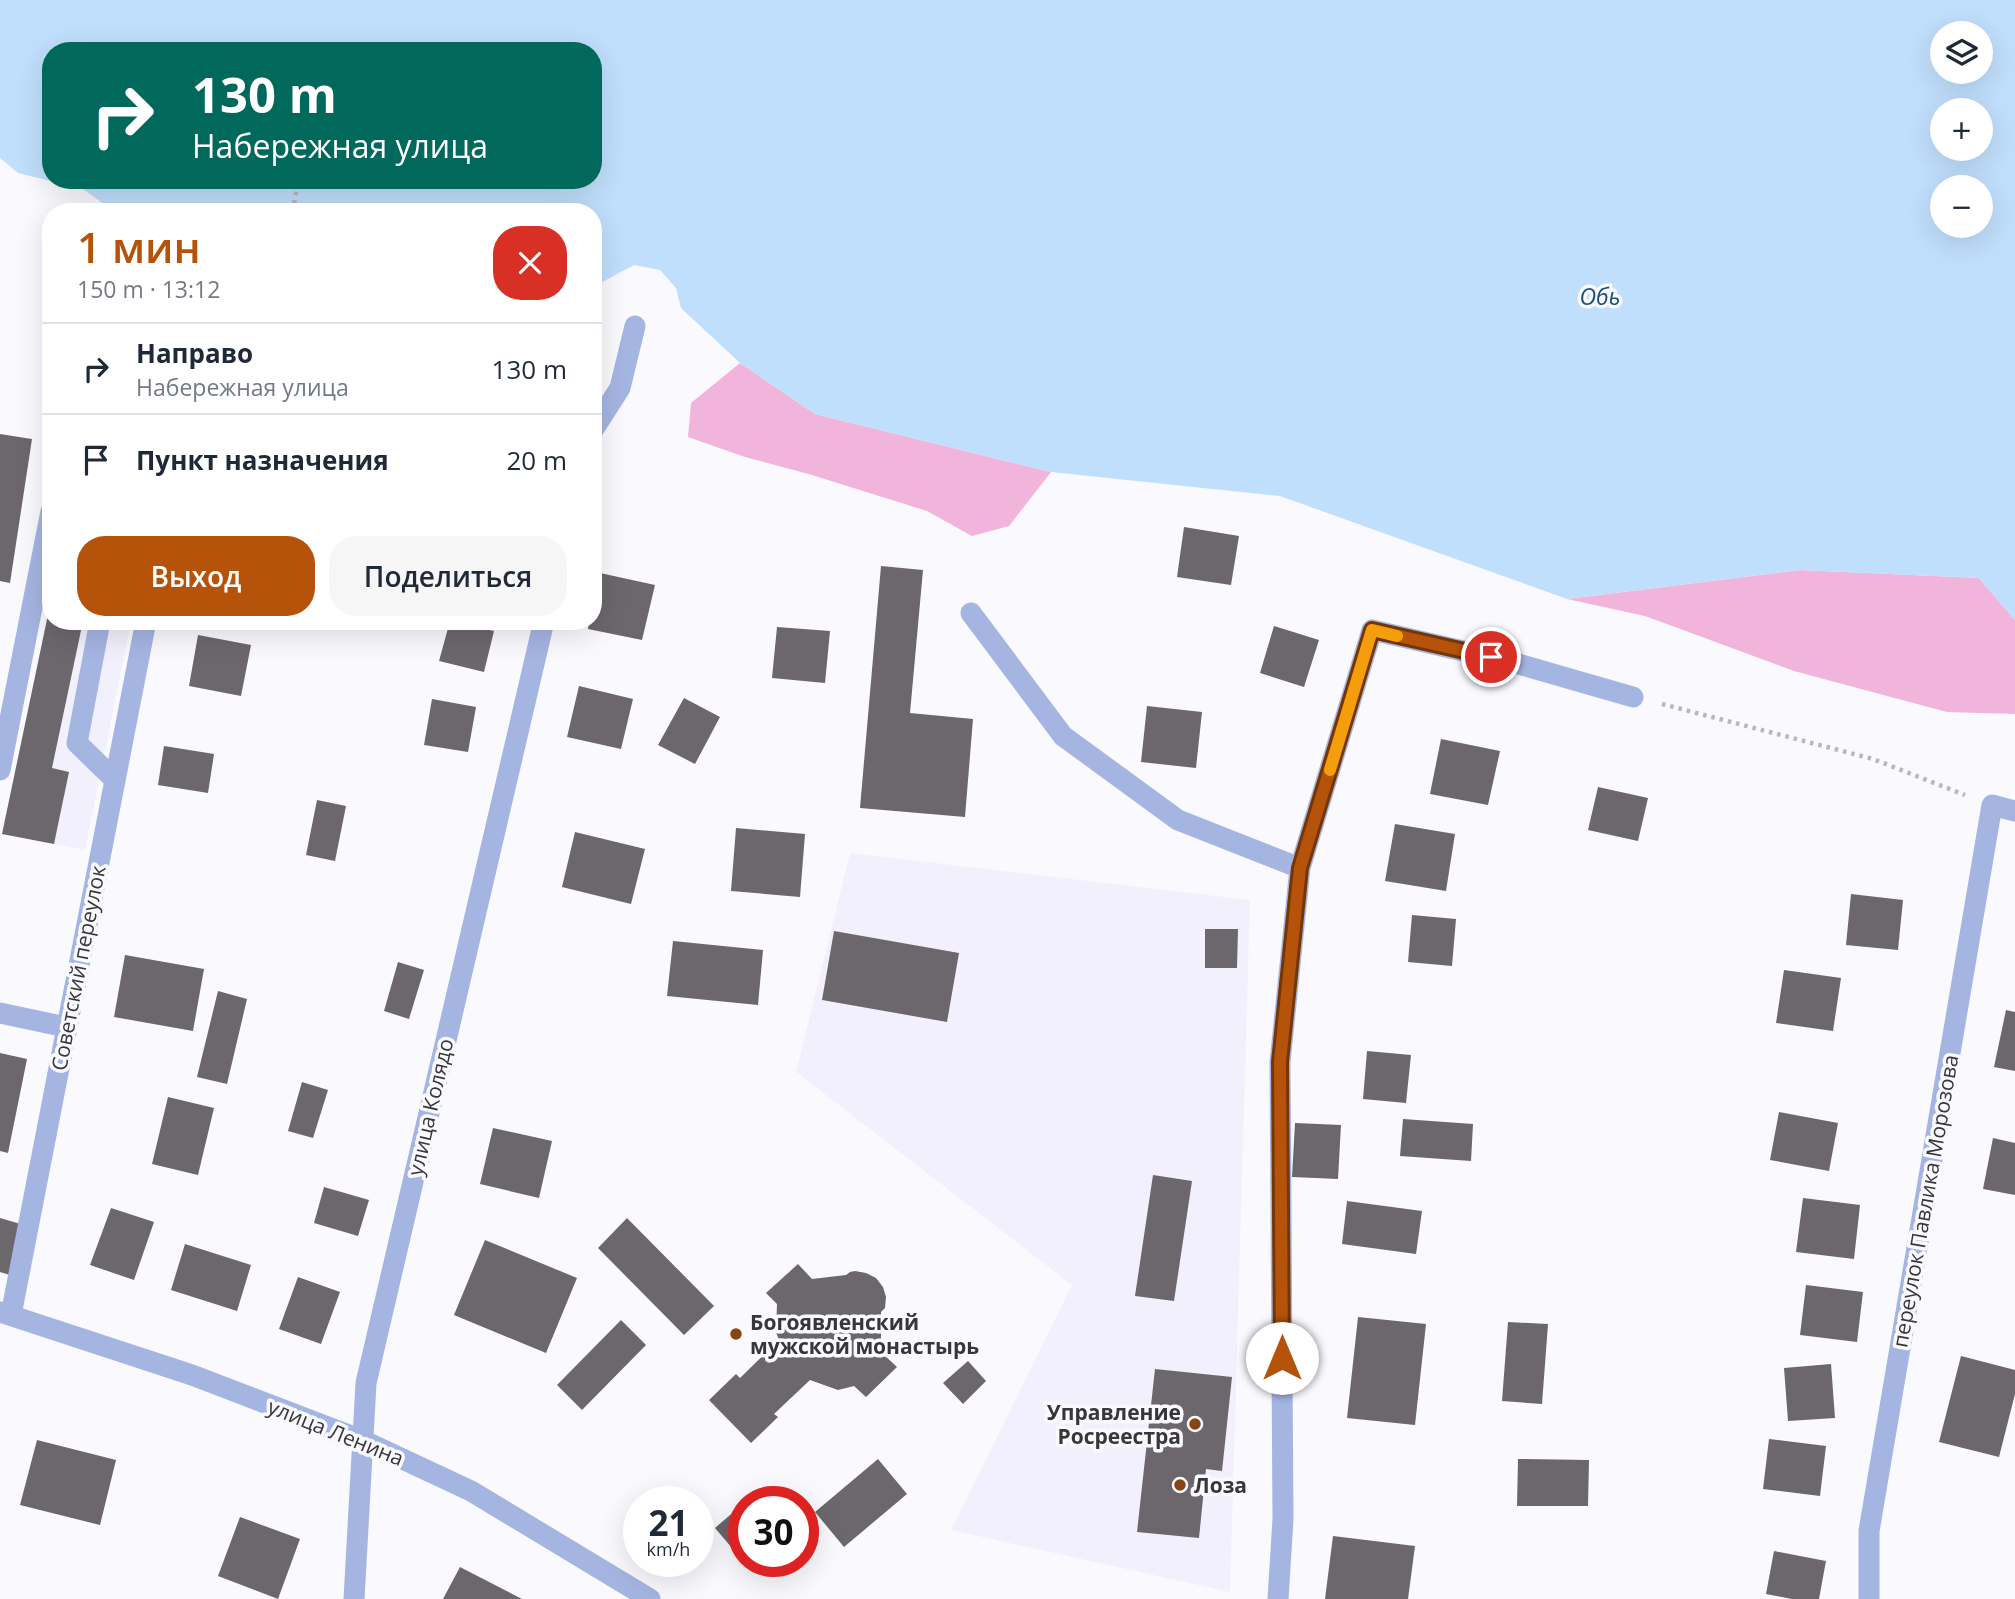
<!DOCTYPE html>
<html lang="ru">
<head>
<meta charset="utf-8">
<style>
	:root { --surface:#fff; --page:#f6f6f7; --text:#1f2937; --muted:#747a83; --line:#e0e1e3; --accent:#b45309 }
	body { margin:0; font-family:"Open Sans",sans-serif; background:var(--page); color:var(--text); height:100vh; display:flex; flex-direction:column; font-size:26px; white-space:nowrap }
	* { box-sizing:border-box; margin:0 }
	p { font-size:23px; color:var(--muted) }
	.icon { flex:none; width:38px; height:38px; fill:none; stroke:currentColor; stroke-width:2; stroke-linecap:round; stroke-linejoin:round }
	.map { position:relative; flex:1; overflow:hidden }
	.panel { position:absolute; left:42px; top:203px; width:560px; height:427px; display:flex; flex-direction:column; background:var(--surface); border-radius:28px; box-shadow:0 7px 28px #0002 }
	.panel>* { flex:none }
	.hud { position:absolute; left:42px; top:42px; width:560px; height:147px; border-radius:28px; box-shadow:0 7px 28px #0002; background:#00695c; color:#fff; overflow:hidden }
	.controls { position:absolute; left:1930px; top:21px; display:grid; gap:14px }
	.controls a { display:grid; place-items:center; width:63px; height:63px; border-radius:50%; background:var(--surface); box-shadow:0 7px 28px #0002; font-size:35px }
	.speed { position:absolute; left:623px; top:1486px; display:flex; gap:14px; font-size:35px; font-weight:700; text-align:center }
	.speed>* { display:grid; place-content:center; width:91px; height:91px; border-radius:50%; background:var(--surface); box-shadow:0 7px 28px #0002; line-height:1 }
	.speed small { font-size:18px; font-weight:400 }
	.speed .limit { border:10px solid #d22; background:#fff; color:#111 }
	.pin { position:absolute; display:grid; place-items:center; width:60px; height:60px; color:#fff; margin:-30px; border:4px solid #fff; border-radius:50%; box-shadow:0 2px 7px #0007 }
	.me { position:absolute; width:77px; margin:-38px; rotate:0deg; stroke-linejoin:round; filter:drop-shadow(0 0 5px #0008) }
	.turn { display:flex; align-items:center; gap:24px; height:147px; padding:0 35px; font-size:32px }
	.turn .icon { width:91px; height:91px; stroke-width:2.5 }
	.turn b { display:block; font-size:49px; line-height:60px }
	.round { display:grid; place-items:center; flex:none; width:74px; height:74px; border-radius:28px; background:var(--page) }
	.head { display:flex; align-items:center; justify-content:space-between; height:119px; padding:0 35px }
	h1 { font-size:42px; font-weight:600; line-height:52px; color:var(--accent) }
	.primary-button { display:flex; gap:14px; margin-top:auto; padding:14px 35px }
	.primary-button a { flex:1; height:80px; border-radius:28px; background:var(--accent); color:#fff; font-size:28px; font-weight:600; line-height:80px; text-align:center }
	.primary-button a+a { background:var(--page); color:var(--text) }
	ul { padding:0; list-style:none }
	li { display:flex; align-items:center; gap:21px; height:91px; padding:0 35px; border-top:2px solid var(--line) }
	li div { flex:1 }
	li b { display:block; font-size:26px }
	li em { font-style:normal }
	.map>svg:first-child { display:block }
	.built { fill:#f2f0fd }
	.forest { fill:#f1b4db }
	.water { fill:#c0dffc; fill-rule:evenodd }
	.building { fill:#6b676c }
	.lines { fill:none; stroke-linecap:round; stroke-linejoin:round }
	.path { stroke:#b8b7bb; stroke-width:4.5; stroke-dasharray:3.5 5; stroke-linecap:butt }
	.minor { stroke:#a5b5e2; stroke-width:21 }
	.route-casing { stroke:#753606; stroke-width:18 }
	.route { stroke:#b45309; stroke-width:12 }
	.slow { stroke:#f59e0b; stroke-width:12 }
	.poi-dot { fill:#874514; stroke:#faf9fe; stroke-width:2.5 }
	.labels { text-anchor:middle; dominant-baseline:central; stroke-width:7; stroke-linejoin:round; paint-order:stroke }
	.street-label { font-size:21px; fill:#373638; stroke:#faf9fe }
	.poi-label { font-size:21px; font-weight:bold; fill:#373638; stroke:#faf9fe; text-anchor:start }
	.water-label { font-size:23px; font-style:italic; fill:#16517c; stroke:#faf9fe }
</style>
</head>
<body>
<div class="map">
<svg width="2015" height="1599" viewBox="0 0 2015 1599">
	<rect width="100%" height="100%" fill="#faf9fe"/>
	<path class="built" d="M51,600V621H131L85,850L2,834Z
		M850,853L1250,900L1230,1592L951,1530L1072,1285L796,1072Z"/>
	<path class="forest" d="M740,363L815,414L1051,472L1009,526L972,536L927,511L812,475L745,457L688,437L691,403Z
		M1800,570L1979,578L2015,620V714L1947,712L1794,671L1645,616L1567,599Z"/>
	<path class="water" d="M0,0H2015V620L1979,578L1800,570L1567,599L1280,496L1051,472L815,414L740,363L681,308L676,288L660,270L634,265L593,287V212H115L83,189L18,173L0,158ZM1942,33H1981V72H1942ZM51,51H593V180H51ZM1942,110H1981V149H1942ZM1942,187H1981V226H1942Z"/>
	<path class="building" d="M0,434L32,439L10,583L0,581Z
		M1184,527L1239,536L1231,585L1177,577Z
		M881,566L923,570L910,713L973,719L965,817L860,808Z
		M600,573L655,585L642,640L588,629L589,621H593V603Z
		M50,605L51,621H83L52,768L69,772L54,844L2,834Z
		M239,621H289V626L239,624Z
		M450,621L494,631L484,672L439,661Z
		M1274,626L1319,640L1304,687L1260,673Z
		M777,627L830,631L825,683L772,678Z
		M198,635L251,645L241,696L189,686Z
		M579,686L633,699L621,749L567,737Z
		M684,698L720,717L695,764L658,745Z
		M432,699L476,707L468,752L424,745Z
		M1147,706L1202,712L1196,768L1141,762Z
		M1441,739L1500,751L1488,805L1430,794Z
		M164,746L214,754L208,793L158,785Z
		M1598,787L1648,798L1638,841L1588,830Z
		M317,800L346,806L335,861L306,855Z
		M1395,824L1455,834L1446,891L1385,881Z
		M736,828L805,834L800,897L731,891Z
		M575,832L645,849L631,904L562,887Z
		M1851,894L1903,900L1898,950L1846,945Z
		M1412,915L1456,919L1452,966L1408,962Z
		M1205,929H1238L1237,968H1205Z
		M834,931L959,953L947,1022L822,1000Z
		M673,941L763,950L758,1005L667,996Z
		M125,955L204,969L193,1031L114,1017Z
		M398,962L424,970L409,1019L384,1011Z
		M1784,970L1841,978L1833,1031L1776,1023Z
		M218,991L247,999L227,1084L197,1077Z
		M2006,1010L2015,1012V1071L1994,1067Z
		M1367,1051L1411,1055L1406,1103L1363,1099Z
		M0,1053L27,1059L8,1153L0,1151Z
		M302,1082L328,1090L313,1138L288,1131Z
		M168,1097L214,1108L198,1175L152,1164Z
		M1779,1112L1838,1123L1829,1171L1770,1160Z
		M1403,1119L1473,1124L1471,1161L1400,1156Z
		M1295,1123L1341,1125L1338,1179L1292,1177Z
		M493,1128L552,1141L539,1198L480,1184Z
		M1993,1138L2015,1143V1195L1983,1189Z
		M1153,1175L1192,1181L1174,1301L1135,1296Z
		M324,1187L369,1200L358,1236L314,1223Z
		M1803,1198L1860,1205L1854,1259L1796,1252Z
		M1347,1201L1422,1211L1416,1254L1342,1244Z
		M111,1208L154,1222L134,1280L90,1265Z
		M0,1218L24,1225L10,1275L0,1272Z
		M627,1218L714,1306L684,1335L598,1248Z
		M485,1240L577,1278L546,1353L454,1315Z
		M185,1244L251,1265L237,1311L171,1290Z
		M798,1264L812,1279L846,1275L850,1272L855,1271L866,1273L876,1278L883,1287L886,1297L885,1308L881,1312V1352L897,1367L866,1397L854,1386L838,1390L810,1380L774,1414L778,1417L751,1443L709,1400L736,1374L740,1378L779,1340L776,1332L777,1304L766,1293Z
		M298,1277L340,1292L321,1344L279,1329Z
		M1806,1285L1863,1292L1857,1342L1800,1335Z
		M1358,1317L1426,1324L1415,1425L1347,1418Z
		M621,1320L646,1345L582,1410L557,1385Z
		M1508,1322L1548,1324L1542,1404L1502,1401Z
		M1961,1356L2015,1370V1394L1999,1457L1939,1442Z
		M968,1361L986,1381L963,1404L943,1383Z
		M1831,1364L1835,1418L1788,1421L1784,1368Z
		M1155,1369L1232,1377L1222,1471L1206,1469L1199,1538L1137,1532Z
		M1769,1439L1826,1446L1820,1496L1763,1489Z
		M37,1440L116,1460L100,1525L20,1505Z
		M878,1459L907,1494L844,1547L815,1512Z
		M1518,1459L1589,1460L1588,1506H1517Z
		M744,1503V1561H758L749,1568L715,1528Z
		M240,1517L300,1539L278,1599L218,1576Z
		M1333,1536L1415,1546L1408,1599H1325Z
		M1774,1551L1826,1561L1819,1599H1792L1766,1594Z
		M460,1567L522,1599H443Z"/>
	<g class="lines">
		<path class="path" d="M293,212L298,180
			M1662,704L1873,759L1965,795"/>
		<path class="minor" d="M593,430L620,388L635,326
			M971,613L1063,736L1178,820L1300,868
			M100,621L77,743L115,780
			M0,770L51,511
			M0,1013L66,1027
			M0,1312L192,1375L362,1440L471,1491L650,1599
			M11,1315L146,621
			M354,1599L366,1383L544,621
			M1278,1599L1283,1519L1280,1062L1300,868L1372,630L1515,663L1633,697
			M1869,1599V1531L1992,805L2015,811"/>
	</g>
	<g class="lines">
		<defs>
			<path id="route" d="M1282,1358L1280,1062L1300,868L1372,630L1491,657"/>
		</defs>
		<use href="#route" class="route-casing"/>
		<use href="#route" class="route"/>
		<path class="slow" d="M1330,770L1372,630L1397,636"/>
	</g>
	<g class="poi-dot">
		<circle cx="736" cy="1334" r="7"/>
		<circle cx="1195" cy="1424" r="7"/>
		<circle cx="1180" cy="1485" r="7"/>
	</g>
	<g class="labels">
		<g class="street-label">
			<text transform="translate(78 968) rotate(-79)">Советский переулок</text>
			<text transform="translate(430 1107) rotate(-77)">улица Колядо</text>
			<text transform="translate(1925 1201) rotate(-80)">переулок Павлика Морозова</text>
			<text transform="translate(336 1432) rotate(22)">улица Ленина</text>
		</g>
		<g class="poi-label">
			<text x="750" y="1322">Богоявленский<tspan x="750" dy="24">мужской монастырь</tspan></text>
			<text x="1181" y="1412" text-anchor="end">Управление<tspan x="1181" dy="24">Росреестра</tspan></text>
			<text x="1194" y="1485">Лоза</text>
		</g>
		<g class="water-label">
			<text x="1600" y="296">Обь</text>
		</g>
	</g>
</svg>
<div class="controls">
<a><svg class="icon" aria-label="layers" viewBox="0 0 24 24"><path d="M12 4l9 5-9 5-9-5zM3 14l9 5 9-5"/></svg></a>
<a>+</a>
<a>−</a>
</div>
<div class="speed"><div>21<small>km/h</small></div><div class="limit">30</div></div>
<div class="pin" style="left:1491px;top:657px;background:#d93025"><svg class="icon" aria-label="arrive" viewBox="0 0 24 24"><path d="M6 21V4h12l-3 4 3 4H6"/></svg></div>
<svg class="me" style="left:1282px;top:1358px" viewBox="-20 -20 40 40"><circle r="19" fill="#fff"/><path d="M0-13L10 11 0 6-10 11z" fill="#b45309"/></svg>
<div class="hud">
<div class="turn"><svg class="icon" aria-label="right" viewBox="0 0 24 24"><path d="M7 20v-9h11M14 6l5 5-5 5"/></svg><div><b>130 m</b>Набережная улица</div></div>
</div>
<section class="panel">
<div class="head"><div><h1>1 мин</h1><p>150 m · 13:12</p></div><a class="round" style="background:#d93025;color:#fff"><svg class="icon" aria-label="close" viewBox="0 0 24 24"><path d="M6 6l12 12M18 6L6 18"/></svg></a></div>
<ul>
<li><svg class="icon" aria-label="right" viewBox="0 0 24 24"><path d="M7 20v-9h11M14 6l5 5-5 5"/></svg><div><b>Направо</b><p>Набережная улица</p></div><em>130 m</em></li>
<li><svg class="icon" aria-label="arrive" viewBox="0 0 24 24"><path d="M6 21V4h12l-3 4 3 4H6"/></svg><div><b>Пункт назначения</b></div><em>20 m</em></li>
</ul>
<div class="primary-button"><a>Выход</a><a>Поделиться</a></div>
</section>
</div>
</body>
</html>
